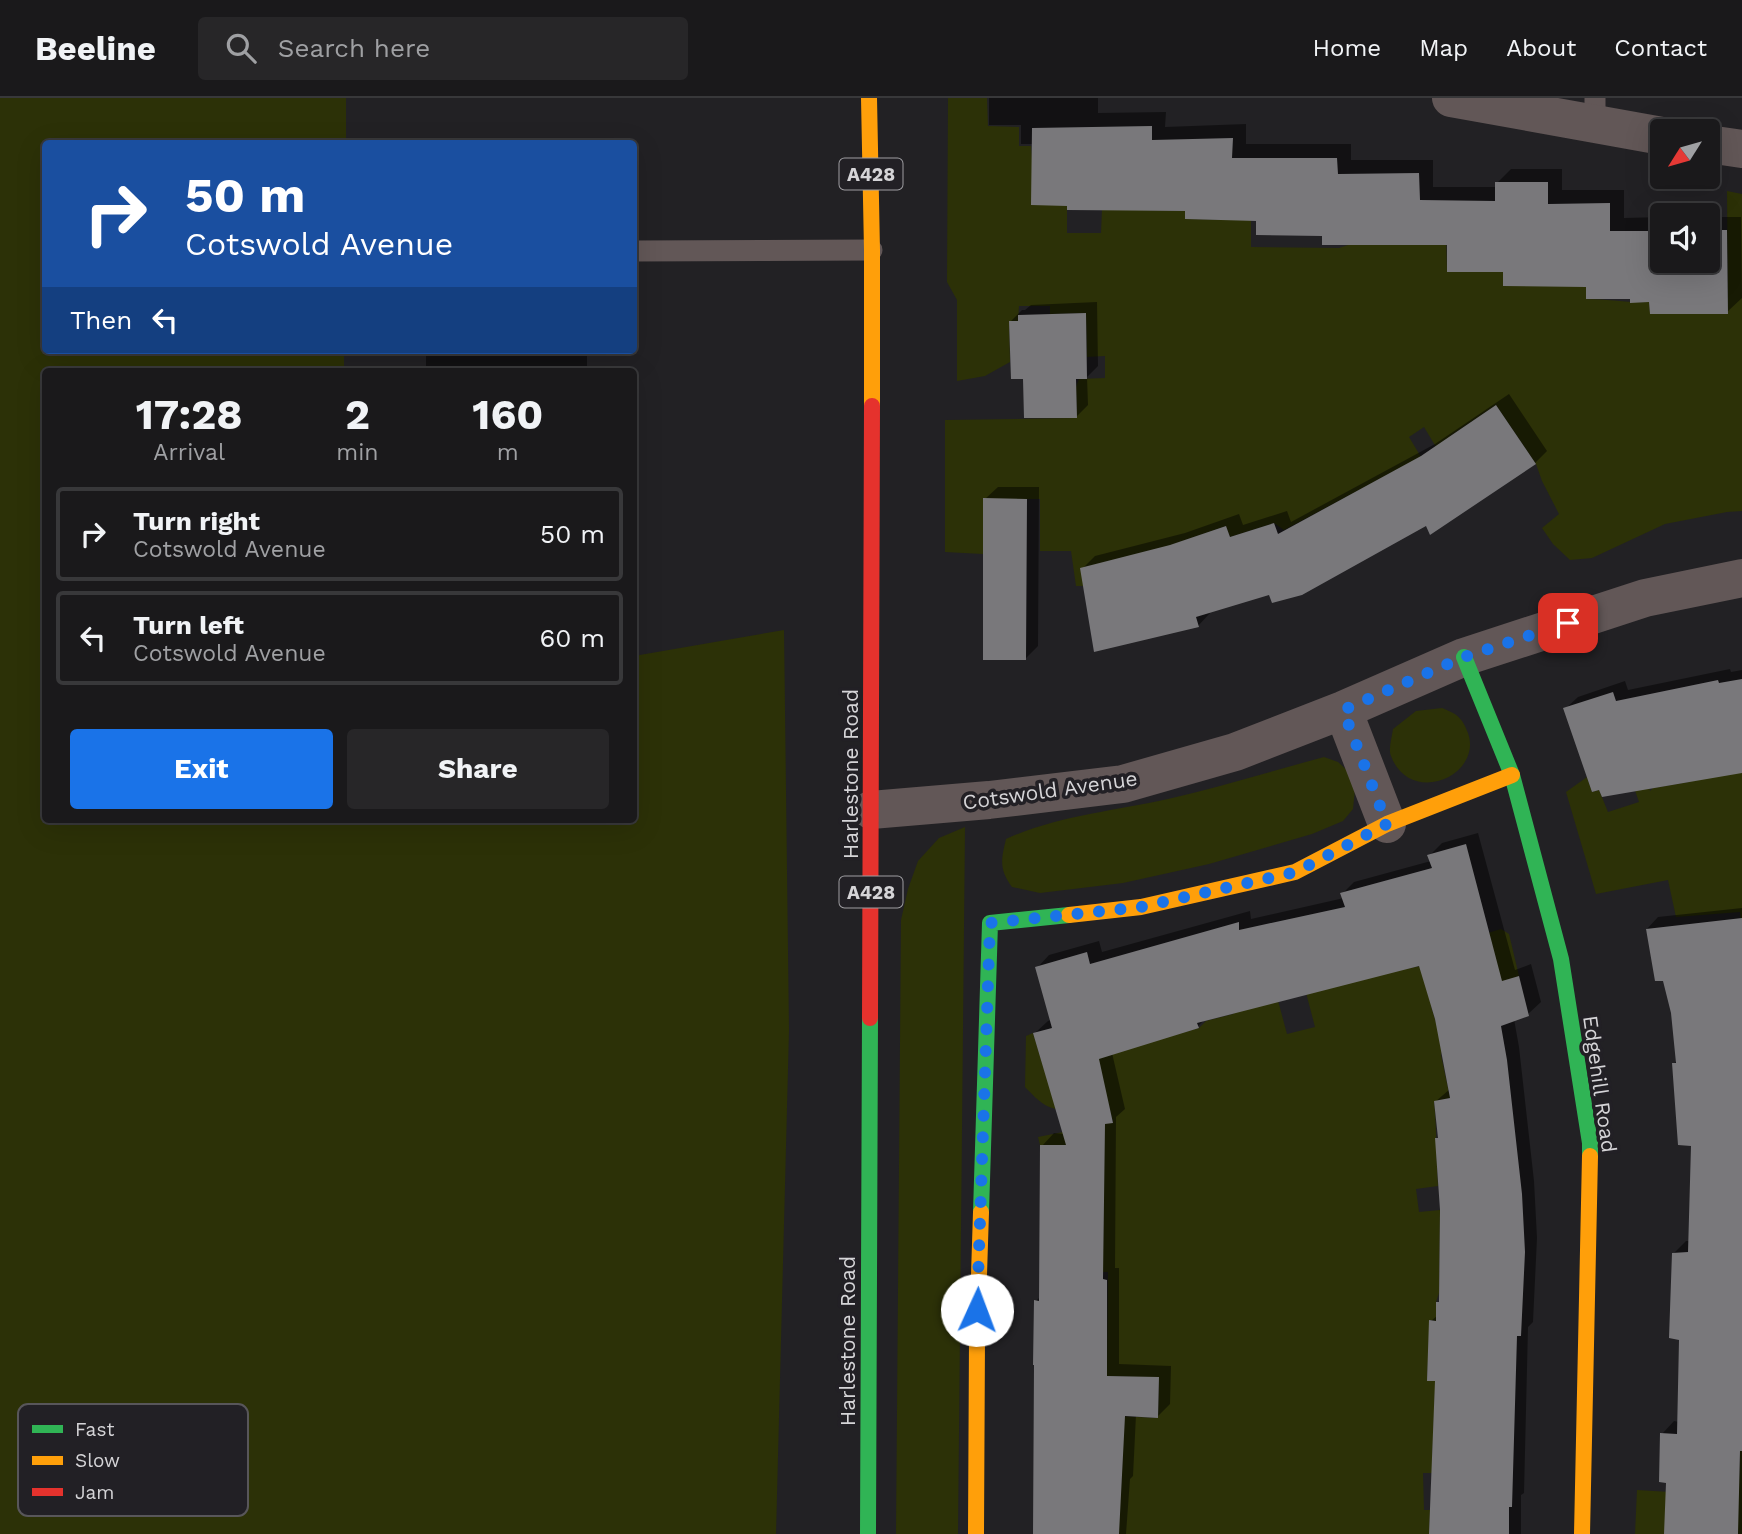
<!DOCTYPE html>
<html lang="en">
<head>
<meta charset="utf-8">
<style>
	:root { --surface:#1a191b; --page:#272628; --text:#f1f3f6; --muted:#9fa0a3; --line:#38383a; --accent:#1a73e8 }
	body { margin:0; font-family:"Work Sans",sans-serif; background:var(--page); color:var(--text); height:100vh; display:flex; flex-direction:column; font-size:26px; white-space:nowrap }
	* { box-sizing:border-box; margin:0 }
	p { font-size:23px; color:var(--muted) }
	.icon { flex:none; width:38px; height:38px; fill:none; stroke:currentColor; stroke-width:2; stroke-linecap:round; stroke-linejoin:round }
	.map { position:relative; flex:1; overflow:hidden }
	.side { position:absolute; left:42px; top:270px; width:595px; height:455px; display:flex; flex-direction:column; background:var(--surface); border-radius:7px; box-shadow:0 7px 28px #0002,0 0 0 2px var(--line) }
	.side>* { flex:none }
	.banner { position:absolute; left:42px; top:42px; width:595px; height:214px; border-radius:7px; box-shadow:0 7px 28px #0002,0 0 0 2px var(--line); background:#1a4fa0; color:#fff; overflow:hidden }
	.needle { width:46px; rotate:233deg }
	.fabs { position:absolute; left:1650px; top:21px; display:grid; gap:14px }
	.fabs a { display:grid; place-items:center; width:70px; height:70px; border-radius:7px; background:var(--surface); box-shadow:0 7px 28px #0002,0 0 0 2px var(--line); font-size:35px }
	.pin { position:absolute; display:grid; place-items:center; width:60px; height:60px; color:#fff; margin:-30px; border-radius:14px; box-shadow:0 4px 10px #0006 }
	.me { position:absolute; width:77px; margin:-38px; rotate:2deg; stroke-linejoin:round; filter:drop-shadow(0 0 5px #0008) }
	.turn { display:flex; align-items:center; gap:24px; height:147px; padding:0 28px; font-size:32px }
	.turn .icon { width:91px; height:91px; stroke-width:2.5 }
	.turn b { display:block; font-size:49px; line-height:60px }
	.then { display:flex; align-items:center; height:66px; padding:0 28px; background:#0003; gap:14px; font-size:26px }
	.eta { display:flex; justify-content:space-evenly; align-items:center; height:119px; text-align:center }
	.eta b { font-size:42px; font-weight:700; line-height:49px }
	.primary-button { display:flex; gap:14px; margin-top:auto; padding:14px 28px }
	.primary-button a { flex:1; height:80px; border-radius:7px; background:var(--accent); color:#fff; font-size:28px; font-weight:700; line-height:80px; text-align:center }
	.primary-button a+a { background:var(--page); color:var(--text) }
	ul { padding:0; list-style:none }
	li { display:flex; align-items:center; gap:21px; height:94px; margin:0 14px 10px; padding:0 14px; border:4px solid var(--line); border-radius:7px }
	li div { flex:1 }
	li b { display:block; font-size:26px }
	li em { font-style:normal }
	header { display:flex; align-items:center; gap:42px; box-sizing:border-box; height:98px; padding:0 35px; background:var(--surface); border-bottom:2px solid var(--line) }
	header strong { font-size:33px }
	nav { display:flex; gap:38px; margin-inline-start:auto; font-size:24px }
	.search { width:490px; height:63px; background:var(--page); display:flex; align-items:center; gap:18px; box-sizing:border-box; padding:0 24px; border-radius:7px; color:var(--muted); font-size:26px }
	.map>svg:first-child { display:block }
	.green { fill:#2c3107 }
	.shadow { fill:#0007 }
	.building { fill:#79787b }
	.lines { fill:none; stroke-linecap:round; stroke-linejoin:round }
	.lane { stroke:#625757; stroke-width:21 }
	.street { stroke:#625757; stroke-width:38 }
	.fast { stroke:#30b455; stroke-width:16 }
	.slow { stroke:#ff9f0a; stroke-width:16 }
	.jam { stroke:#e5322d; stroke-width:16 }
	.route { stroke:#1a73e8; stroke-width:12; stroke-dasharray:0 21.6 }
	.labels { text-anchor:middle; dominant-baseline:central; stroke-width:7; stroke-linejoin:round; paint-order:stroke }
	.shield { fill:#222025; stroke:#9f9ea2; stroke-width:2 }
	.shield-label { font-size:19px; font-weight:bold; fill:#d5d4d7 }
	.street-label { font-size:21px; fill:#d5d4d7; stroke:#222025 }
	.key { fill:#222025; stroke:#58565a; stroke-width:2 }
	.key-label { font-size:19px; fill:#d5d4d7 }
</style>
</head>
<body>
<header>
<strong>Beeline</strong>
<div class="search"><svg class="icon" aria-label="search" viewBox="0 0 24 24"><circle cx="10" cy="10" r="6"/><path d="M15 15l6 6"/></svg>Search here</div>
<nav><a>Home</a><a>Map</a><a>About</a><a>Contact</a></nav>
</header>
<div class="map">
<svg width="1742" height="1436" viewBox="0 0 1742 1436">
	<rect width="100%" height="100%" fill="#222124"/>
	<path class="green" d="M0,0H346V45L46,46V252H344V273H46V721H634V558L784,532L789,932L776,1436H0Z
		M948,0H987L988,28L1019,29V48H1031L1032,60L1067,108V135H1101L1102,111L1185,113V121L1251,122V149L1339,150L1348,147H1420L1446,138L1447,174H1503V188L1586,169V201C1607,201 1628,205 1649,204L1650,215L1728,216L1727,93L1742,96V413L1727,414L1665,426L1592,460L1570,462L1553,446L1542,430L1559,416L1542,383L1536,366L1496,307L1450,338L1474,374L1454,379L1424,329L1409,339L1421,359L1284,432L1274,425L1230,439L1226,428L1174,446L1140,472L1083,488H1076L1071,453H1040V401H984L983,456L945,454V322L1077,320L1076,289L1079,281L1105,280V258L1087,259L1086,215L1050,216V208H1019L1018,223H1009L1010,264L985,278L957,283V202L947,184Z
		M1442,610C1457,616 1462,619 1468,635C1483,678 1410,709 1391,658C1388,651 1392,639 1393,631L1416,613Z
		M1742,653V833L1740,814L1676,819L1668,782L1596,796L1566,694L1587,679L1592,694L1599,692L1608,714L1639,704L1631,681L1647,680L1650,693L1653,690L1689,684Z
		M1324,659L1338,664L1349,674L1355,691L1353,711L1343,723L1312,736L1209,766L1123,785L1040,795L1012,789C999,771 1001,762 1006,741C1056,718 1114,713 1168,701C1220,689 1272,673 1324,659Z
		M965,729L958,1436H896L901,822L908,791L918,763L939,740Z
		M1501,831L1509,836L1519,878L1431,908L1443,949L1441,957L1450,1000L1434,1004C1437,1032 1436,1060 1438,1088L1416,1091L1419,1114L1440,1112L1439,1195L1436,1204V1223L1430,1222L1427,1283H1437L1435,1292L1432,1366L1433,1375H1423L1424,1412H1430L1429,1436H1079L1121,1392L1123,1346L1117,1318L1158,1320L1159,1280L1107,1278L1108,1174L1047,1173L1048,1157H1103L1104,1049L1040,1047L1038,1039L1113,1024L1108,1004C1090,1008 1065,1017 1047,1008C1039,1004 1032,996 1025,989L1026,938L1033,935L1045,974L1199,930L1206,923L1233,916L1273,884L1287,936L1315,929L1304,887L1405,871L1442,864L1438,850Z
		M1740,1353H1742V1436H1685L1665,1434L1664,1436H1635L1637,1392L1737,1398L1739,1387Z"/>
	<path class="shadow" d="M989,0H1098V15L1166,14L1165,29L1246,26V46H1351V62H1433V89H1497V85L1511,71H1562V92H1624V120L1662,119V163H1708V119H1741L1742,200L1727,214L1651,202L1587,187L1505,172L1448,146L1323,136L1258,121L1186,111L1034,46H1021V27H989Z
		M1097,204L1098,268L1087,279L1088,307L1077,318L1025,279L1011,223L1022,212H1025L1031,207Z
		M426,252H587V273H426Z
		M1509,296L1547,353L1535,365L1427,426L1270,495L1210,513V515L1198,528L1082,471L1095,458L1185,435L1239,416L1243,427L1287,413L1291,424L1435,346Z
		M998,389H1039L1038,548L1025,561L985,401Z
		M1730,571L1731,574L1742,572V656L1565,611L1578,599L1625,583L1628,592Z
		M1478,735L1515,872L1531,866L1541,904L1528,916L1514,921L1519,949L1534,1083L1537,1140L1533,1224L1528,1229L1524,1395L1521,1397V1436H1431L1437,1282L1431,1223L1438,1217V1205L1441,1202L1440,1038L1435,1004L1450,991L1436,921L1420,866L1204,922L1198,928L1112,955L1125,1011L1116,1019L1115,1170H1119V1266L1171,1268L1170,1306L1158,1318L1136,1317L1133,1378L1130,1381L1126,1436H1034L1036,1203L1041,1198L1042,1048L1054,1035L1064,1036L1035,935L1048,923L1051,922L1037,870L1049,857L1099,843L1102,854L1250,813L1251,821L1344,800L1342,796L1354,784L1431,763L1429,758L1442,745Z
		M1742,810V1436H1666L1668,1383L1662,1336L1674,1323L1679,1324L1681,1241L1674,1155L1686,1143H1690L1692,1046L1674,966L1677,962L1673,915L1664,881L1646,832L1658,819Z"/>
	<path class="building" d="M1152,28V42L1233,40L1232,60H1337L1338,76L1419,75L1420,102L1495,103V84H1548V106L1610,105V133H1662V163H1708V132H1727L1728,216H1650L1649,204L1630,205V201H1586V189L1503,188V174H1447V147H1322V138L1256,137V123L1185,121V113L1067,112V108L1031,107L1032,30Z
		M1086,215L1087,281H1076L1077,320H1024L1023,281H1011L1009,223H1018V217Z
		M1496,307L1536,366L1430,437L1426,428L1302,497L1272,505L1269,497L1196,519L1199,529L1094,554L1080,470L1170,447L1226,428L1230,439L1274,425L1278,436L1421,358Z
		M983,400L1027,401L1026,562H983Z
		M1742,581V675L1602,699L1599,692L1592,694L1563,610L1613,594L1616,603L1718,582L1719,585Z
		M1466,746L1502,883L1519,878L1529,918L1501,928L1507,962L1522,1096L1525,1154L1521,1238H1517L1512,1409H1509V1436H1429L1435,1283H1427L1429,1222L1436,1223V1204H1439L1440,1112L1435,1040H1438L1434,1003L1450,1000L1435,921L1419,868L1197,925L1199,930L1099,961L1113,1025L1105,1026L1103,1181L1107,1182V1278L1159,1279L1158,1320L1125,1318L1119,1436H1033L1034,1267H1033L1034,1202L1039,1203L1040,1047H1066L1033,935L1052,930L1035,869L1087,854L1090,866L1239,824V832L1345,809L1340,795L1432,770L1427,757Z
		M1742,820V1353H1740L1738,1436H1664L1666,1385L1659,1384L1660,1335L1677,1336L1679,1242L1669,1240L1672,1155L1688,1154L1691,1048L1678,1047L1672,965H1676L1671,915L1663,883H1655L1646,831Z"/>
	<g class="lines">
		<path class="lane" d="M1595,26V0
			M634,153L872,152"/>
		<path class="street" d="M1451,0L1662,38
			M1708,46L1742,51
			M1343,612L1387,726
			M871,712L989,702L1123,686L1235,654L1343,612L1464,559L1645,500L1742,480"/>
		<path class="fast" d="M1464,559L1512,677L1561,861L1590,1045V1058
			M981,1114L990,825L1069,817
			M868,1436L870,920"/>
		<path class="slow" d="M869,0L872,152V308
			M1069,817L1141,809L1295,774L1387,726L1512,677
			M976,1436L977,1240L981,1114
			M1582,1436L1590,1058"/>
		<path class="jam" d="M870,920L872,308"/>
	</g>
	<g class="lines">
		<path class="route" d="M977,1212L990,825L1141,809L1296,774L1387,726L1343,612L1464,559L1568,525"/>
	</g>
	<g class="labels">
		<g class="shield">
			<rect x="839.5" y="60.5" width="63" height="31" rx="5"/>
			<rect x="839.5" y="778.5" width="63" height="31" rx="5"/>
		</g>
		<g class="shield-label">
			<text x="871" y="76">A428</text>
			<text x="871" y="794">A428</text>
		</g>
		<g class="street-label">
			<text transform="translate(850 676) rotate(-90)">Harlestone Road</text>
			<text transform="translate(1050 692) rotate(-8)">Cotswold Avenue</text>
			<text transform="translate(1600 986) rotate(82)">Edgehill Road</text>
			<text transform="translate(847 1243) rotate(-90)">Harlestone Road</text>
		</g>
	</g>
	<rect x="18" y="1306" width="230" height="112" rx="10" class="key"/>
	<rect x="32" y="1327" width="31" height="8" fill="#30b455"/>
	<rect x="32" y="1358" width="31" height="9" fill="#ff9f0a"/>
	<rect x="32" y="1390" width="31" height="8" fill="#e5322d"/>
	<g class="key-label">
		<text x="75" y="1338">Fast</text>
		<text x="75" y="1369">Slow</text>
		<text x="75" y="1401">Jam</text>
	</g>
</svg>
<div class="fabs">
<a><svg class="needle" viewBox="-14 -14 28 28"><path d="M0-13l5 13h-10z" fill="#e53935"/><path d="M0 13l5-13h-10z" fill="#9fa0a3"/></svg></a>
<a><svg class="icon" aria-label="sound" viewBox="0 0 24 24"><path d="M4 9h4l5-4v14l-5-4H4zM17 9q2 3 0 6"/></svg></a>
</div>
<div class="pin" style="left:1568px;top:525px;background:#d93025"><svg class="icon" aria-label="arrive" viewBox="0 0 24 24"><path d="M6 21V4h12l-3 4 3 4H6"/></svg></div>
<svg class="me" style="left:977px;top:1212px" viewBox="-20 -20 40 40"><circle r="19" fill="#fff"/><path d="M0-13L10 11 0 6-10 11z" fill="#1a73e8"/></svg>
<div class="banner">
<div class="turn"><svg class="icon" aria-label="right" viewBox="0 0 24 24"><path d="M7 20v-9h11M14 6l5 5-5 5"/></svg><div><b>50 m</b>Cotswold Avenue</div></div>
<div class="then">Then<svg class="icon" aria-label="left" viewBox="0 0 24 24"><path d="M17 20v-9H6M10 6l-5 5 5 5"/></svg></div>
</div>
<section class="side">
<div class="eta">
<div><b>17:28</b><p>Arrival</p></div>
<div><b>2</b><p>min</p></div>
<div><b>160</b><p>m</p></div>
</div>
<ul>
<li><svg class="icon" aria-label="right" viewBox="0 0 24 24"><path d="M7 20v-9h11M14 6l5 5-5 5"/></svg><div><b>Turn right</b><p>Cotswold Avenue</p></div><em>50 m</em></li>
<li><svg class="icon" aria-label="left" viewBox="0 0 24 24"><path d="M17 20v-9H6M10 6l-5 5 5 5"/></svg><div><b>Turn left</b><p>Cotswold Avenue</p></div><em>60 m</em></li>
</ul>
<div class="primary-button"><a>Exit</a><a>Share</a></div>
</section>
</div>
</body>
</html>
